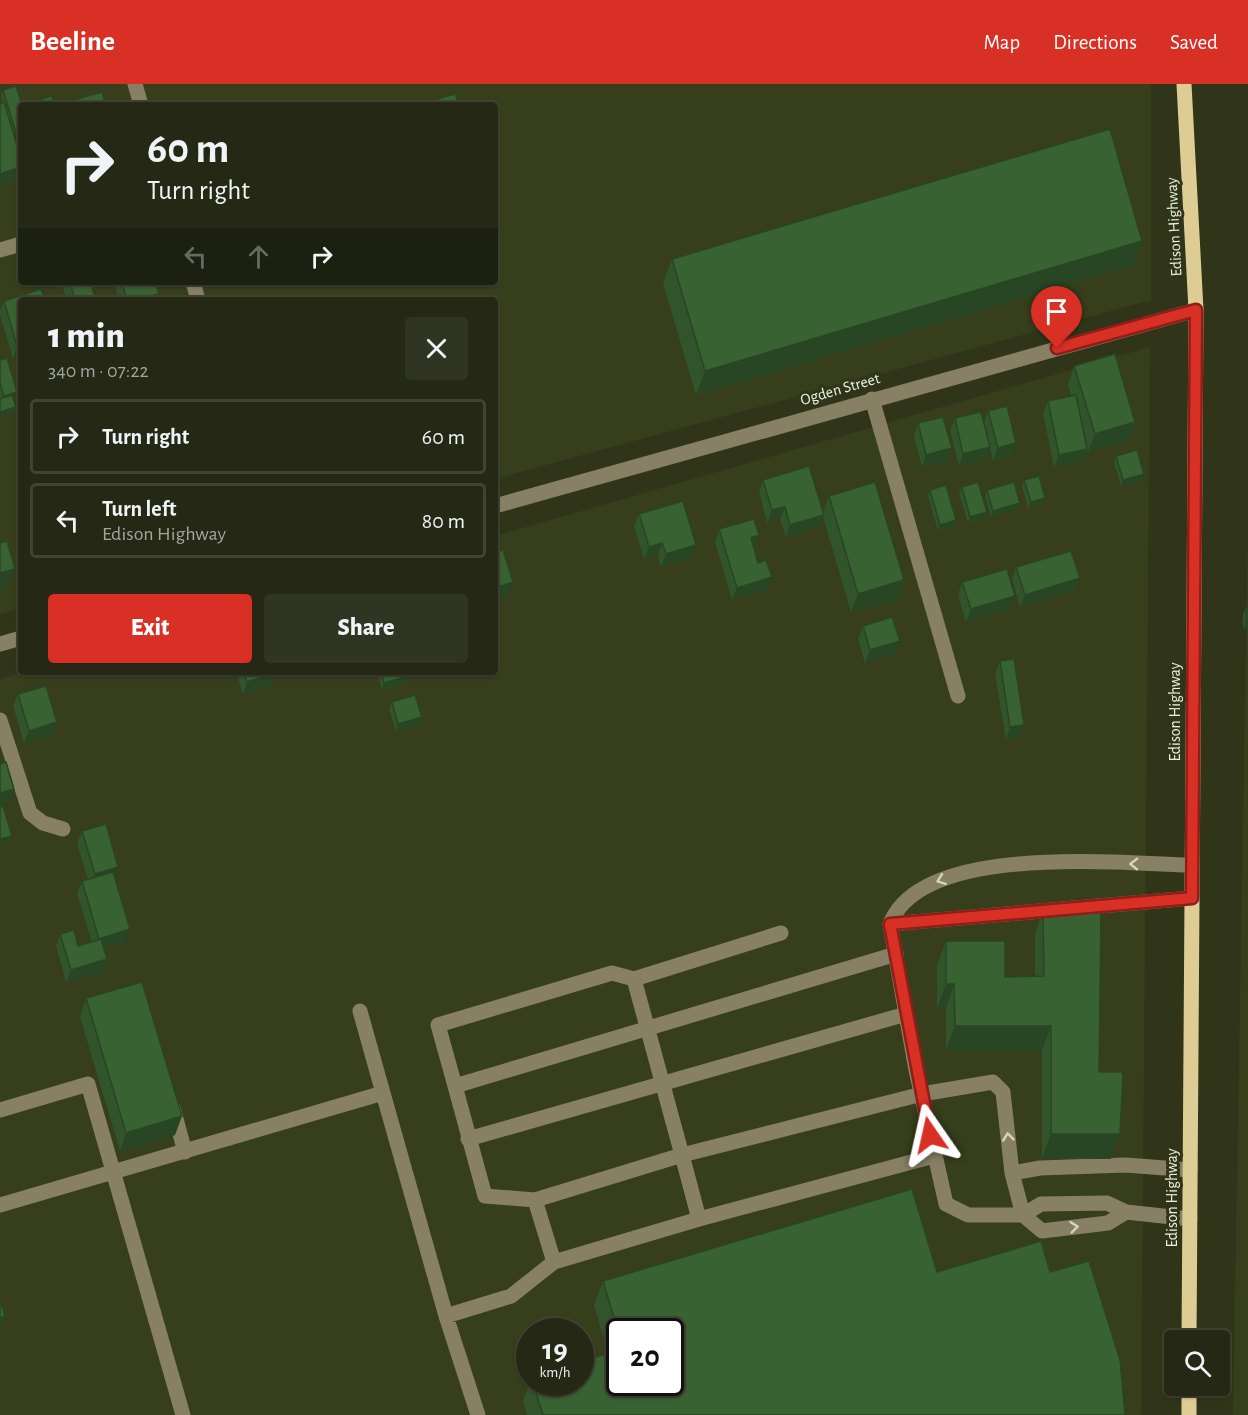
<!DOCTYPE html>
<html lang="en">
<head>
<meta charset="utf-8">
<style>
	:root { --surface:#242814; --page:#303422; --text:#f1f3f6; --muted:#a3a6a0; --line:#414434; --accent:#d93025 }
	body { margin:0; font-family:"Alegreya Sans",sans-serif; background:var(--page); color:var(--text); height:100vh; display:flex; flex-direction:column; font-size:22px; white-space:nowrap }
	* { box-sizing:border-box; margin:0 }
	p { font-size:20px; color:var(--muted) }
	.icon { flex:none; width:33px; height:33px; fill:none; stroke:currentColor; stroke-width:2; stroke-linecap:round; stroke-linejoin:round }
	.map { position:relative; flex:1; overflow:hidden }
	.drawer { position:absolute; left:18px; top:213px; width:480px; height:378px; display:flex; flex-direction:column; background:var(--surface); border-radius:6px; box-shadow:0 2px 4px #0004,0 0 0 2px var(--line) }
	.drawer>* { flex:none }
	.banner { position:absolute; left:18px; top:18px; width:480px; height:183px; border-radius:6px; box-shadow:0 2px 4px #0004,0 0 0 2px var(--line); background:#242814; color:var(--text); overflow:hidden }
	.tools { position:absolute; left:1164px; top:1246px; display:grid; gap:12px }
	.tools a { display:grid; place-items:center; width:66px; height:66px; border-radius:6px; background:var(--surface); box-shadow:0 2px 4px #0004,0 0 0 2px var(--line); font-size:30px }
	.speed { position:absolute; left:516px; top:1234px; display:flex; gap:12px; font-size:30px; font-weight:700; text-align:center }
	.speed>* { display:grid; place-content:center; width:78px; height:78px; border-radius:50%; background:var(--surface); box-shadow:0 2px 4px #0004,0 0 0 2px var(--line); line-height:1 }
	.speed small { font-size:15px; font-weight:400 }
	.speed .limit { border:3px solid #111; border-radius:9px; background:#fff; color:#111 }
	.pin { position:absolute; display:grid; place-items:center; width:51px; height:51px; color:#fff; margin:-62px -26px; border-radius:50% 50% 50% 0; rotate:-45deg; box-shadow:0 0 6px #0007 }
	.pin .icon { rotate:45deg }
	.me { position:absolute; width:66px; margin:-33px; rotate:349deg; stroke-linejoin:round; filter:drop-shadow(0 0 4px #0008) }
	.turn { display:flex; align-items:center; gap:21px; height:126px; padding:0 30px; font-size:27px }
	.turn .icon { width:78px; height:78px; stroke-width:2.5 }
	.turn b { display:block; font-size:42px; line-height:51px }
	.lanes { display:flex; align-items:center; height:57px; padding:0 30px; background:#0003; justify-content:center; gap:30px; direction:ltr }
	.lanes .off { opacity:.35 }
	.round { display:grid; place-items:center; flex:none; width:63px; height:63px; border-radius:6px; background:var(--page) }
	.summary { display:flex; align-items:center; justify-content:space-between; height:102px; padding:0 30px }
	h1 { font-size:36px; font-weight:800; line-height:45px }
	.primary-button { display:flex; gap:12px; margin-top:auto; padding:12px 30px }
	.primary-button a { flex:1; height:69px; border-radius:6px; background:var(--accent); color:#fff; font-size:24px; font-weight:800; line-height:69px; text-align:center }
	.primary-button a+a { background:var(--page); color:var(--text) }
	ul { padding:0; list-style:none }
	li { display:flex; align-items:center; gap:18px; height:75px; margin:0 12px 9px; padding:0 18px; border:3px solid var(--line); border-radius:6px }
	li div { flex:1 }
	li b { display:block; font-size:22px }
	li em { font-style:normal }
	header { display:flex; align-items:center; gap:36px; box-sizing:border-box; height:84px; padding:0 30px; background:var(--accent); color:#fff }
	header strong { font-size:28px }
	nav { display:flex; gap:33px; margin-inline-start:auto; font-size:21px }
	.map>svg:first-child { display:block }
	.built { fill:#373e1b; fill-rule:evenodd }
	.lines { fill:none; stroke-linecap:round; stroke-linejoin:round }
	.minor { stroke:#878065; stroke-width:15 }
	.major { stroke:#ddcd95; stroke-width:15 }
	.wall { fill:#31542c; fill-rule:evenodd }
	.shaded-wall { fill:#284524 }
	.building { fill:#396233; stroke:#284524; stroke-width:1.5 }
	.oneway { stroke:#d3d4c1 }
	.route-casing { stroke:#8d1f18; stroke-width:15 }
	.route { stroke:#d93025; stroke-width:10 }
	.labels { text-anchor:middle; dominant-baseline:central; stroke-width:6; stroke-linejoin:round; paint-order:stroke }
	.street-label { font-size:16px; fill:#ecf0e0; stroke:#30351a }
</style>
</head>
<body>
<header>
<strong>Beeline</strong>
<nav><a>Map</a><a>Directions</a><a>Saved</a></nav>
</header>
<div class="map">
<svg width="1248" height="1331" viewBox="0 0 1248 1331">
	<rect width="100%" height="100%" fill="#30351a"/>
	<path class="built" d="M0,0H1151V216L495,395V216H21V524L0,530ZM21,21H495V198H21Z
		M1150,263L1141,1331H0V595L23,588H495V452ZM530,1248H580V1299H530ZM620,1248H670V1299H620Z
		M1248,440V1331H1233Z"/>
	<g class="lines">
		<path class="minor" d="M135,0L141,21
			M0,166L21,160
			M193,198L198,216
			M872,315L958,612
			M495,422L1196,226
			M0,560L21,554
			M0,636L30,729L43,739L63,745
			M890,840L1192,814
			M634,895L781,849
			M360,927L383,1009
			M455,1002L438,941L612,889L634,895L682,1071L922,1010L993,998L1003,1008L1012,1089L1023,1131L1042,1147L1108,1139L1126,1128
			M173,1024L185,1068
			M0,1026L88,1000L183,1331
			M468,1055L906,930
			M1012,1089L1040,1084L1126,1081L1190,1086
			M535,1116L554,1178
			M0,1121L383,1009L446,1232L478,1331
			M699,1135L682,1071L535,1116L485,1112L455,1002L896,870
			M1190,1135L1126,1128L1107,1119L1041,1120L1023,1131H968L946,1120L916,986L890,840C922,758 1120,780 1192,781
			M446,1232L511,1212L554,1178L699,1135L934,1072"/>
		<path class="major" d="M1184,0L1196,226L1189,1257
			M1189,1331V1302"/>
	</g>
	<path class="wall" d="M3,6L22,21L14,52L19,95L0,101V20L3,19L1,13Z
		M1142,157L1134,181L696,311L663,199L672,175Z
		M65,198H90L96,216H67L63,204Z
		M114,198H155L159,210L156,216H119Z
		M21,216V272L13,275L0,231V227L4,217Z
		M0,276L15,314H13L16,323L13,329L1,315L0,313Z
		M1074,282L1135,338L1128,356L1088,368L1087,365L1083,377L1054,383L1043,329L1048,317L1071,312L1068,300Z
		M988,327L1016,359L1012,372L993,377L990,363L986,375L959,382L950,347L955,334L984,339Z
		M918,339L947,377L922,383L914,352Z
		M1116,372L1142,396L1121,402L1114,378Z
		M763,396L823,428L829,412L898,515L851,528L823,433L819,443L786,453L780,435L767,439L759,408Z
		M1024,396L1043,420L1028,424L1022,402Z
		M962,403L987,428L985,434L968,439L959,409Z
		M930,406L954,442L938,447L928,412Z
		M987,406L1020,419L1017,425L991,433L985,413Z
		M639,430L692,474L661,483L658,471L644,475L634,442Z
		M719,445L759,451L754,464L767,506L732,516L715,458Z
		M1016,483L1075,507L1020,523L1012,495Z
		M962,498L1015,512L1011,525L966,538L958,511Z
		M1246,523L1248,544H1243V530Z
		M863,542L895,570L865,579L858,555Z
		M1000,577L1024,641L1019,654L1006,656L995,589Z
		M236,588H274L270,602L243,610Z
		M377,588H407L406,598L382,606Z
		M18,610L52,651L24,659L13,622Z
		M392,618L422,633L420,640L396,647L389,625Z
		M82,747L115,793L126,858L104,864L103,888L66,898L56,862L60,850L78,862L92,858L77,810L82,797L88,795L77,760Z
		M1043,826L1099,988L1111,1075L1042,1074V966H946V924H937V881L946,857L1005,893L1035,892V850Z
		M86,914L175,1051L120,1067L80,933Z
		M937,1188H1050L1125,1331H527L523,1317L530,1298L580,1299L608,1270L594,1221L603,1197ZM620,1248L670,1299H620Z"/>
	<path class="shaded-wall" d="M21,44V49L13,52L15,46Z
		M21,83V89L19,95L0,101V90Z
		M1142,157L1134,181L696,311L705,287Z
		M159,210L156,216H136Z
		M21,261V272L13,275L17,262Z
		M17,308L15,314L2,318L4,312Z
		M16,323L13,329L0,333V328Z
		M1135,338L1128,356L1088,368L1095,350Z
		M1016,359L1012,372L993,377L998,364Z
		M990,363L986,375L959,382L963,370Z
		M952,364L947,377L922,383L926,371Z
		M1087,365L1083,377L1054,383L1059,371Z
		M1144,390L1142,396L1121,402L1123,396Z
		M1045,414L1043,420L1028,424L1031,418Z
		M1020,419L1017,425L991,433L993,427Z
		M785,423L780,435L767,439L772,426Z
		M987,428L985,434L968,439L970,433Z
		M824,431L819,443L786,453L790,441Z
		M956,436L954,442L938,447L940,441Z
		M759,451L755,463L746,466L751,454Z
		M662,459L658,471L644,475L649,463Z
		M696,461L692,474L661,483L666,470Z
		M15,485L8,503L0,505V489Z
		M772,493L767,506L732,516L737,504Z
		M1080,494L1075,507L1020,523L1025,511Z
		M904,496L898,515L851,528L858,510Z
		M513,498L508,511L495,515V504Z
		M1015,512L1011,525L966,538L971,525Z
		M1246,538H1248V544H1243Z
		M900,557L895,570L865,579L870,566Z
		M416,588H433L415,593Z
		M275,589L270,602L243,610L247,598Z
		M408,592L406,598L382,606L384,599Z
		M422,633L420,640L396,647L398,640Z
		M57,638L52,651L24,659L29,647Z
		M1024,641L1019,654L1006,656L1010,643Z
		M14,705L10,718L0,721V709Z
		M12,752L10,758L0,761V755Z
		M118,783L114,795L90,802L95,790Z
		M130,845L126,858L94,867L99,855Z
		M107,875L103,888L66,898L71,886Z
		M946,900H954L946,924H937Z
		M955,942H1051L1042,966H946Z
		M182,1032L175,1051L120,1067L126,1049Z
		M1051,1050H1120L1111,1075L1042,1074Z
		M5,1232L1,1245H0V1234Z"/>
	<path class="building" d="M16,2L22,21H21V44L15,46L3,6Z
		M102,8L106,21H71L70,17Z
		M455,10L459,21H417Z
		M52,12L55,21H27V19Z
		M4,18L21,75V83L0,90V20Z
		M1110,45L1142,157L705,287L672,175Z
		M70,198H90L96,216H75Z
		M122,198H155L159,210L136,216H127Z
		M41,205L45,216H21V261L17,262L4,217Z
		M1115,270L1135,338L1095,350L1074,282Z
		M7,274L17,308L4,312L0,299V276Z
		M12,311L16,323L0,328V315Z
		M1076,311L1087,365L1059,371L1048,317Z
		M1007,322L1016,359L998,364L988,327Z
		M981,328L990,363L963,370L955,334Z
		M943,333L952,364L926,371L918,339Z
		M1137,366L1144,390L1123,396L1116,372Z
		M809,382L824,431L790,441L785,423L772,426L763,396Z
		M1039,392L1045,414L1031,418L1024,396Z
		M875,398L904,496L858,510L829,412Z
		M978,398L987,428L970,433L962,403Z
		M1014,398L1020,419L993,427L987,406Z
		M946,401L956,436L940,441L930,406Z
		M683,417L696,461L666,470L662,459L649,463L639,430Z
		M754,435L759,451L751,454L758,479L766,476L772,493L737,504L719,445Z
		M7,457L15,485L0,489V459Z
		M503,466L513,498L495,504V468Z
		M1071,467L1080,494L1025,511L1016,483Z
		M1007,485L1015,512L971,525L962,498Z
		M1246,523H1248V538H1246Z
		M892,533L900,557L870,566L863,542Z
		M1014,575L1024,641L1010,643L1000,577Z
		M244,588H274L275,589L247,598Z
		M381,588H407L408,592L384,599Z
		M46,602L57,638L29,647L18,610Z
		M415,611L422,633L398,640L392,618Z
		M6,678L14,705L0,709V680Z
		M3,722L12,752L0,755V723Z
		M106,740L118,783L95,790L82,747Z
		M113,788L130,845L99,855L82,797Z
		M1043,826H1101L1099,988H1123L1120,1050H1051V942H955L954,900H946V857H1005V893L1044,892Z
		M74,846L78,862L101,855L107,875L71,886L60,850Z
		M142,898L182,1032L126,1049L86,914Z
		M912,1105L937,1188L1041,1157L1050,1188L1089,1177L1120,1276L1125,1331H543L533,1299H580V1278L620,1266V1299H670V1248H620V1254L603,1197Z
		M0,1215L5,1232L0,1234Z"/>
	<defs><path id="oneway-chevron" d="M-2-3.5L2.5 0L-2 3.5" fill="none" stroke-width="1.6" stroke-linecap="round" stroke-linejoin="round" transform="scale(1.5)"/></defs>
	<g class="oneway">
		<use href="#oneway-chevron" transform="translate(1134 780) rotate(-179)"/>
		<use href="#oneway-chevron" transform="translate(941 796) rotate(160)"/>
		<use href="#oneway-chevron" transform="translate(1008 1053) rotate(-96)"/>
		<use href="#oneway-chevron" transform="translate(1074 1143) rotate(-6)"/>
	</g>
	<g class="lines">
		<defs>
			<path id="route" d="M930,1051L890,840L1192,814L1196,226L1057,264"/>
		</defs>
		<use href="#route" class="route-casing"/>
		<use href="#route" class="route"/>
	</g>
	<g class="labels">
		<g class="street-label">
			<text transform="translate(1174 143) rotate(-93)">Edison Highway</text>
			<text transform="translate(840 305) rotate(-16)">Ogden Street</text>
			<text transform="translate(1175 628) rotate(-90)">Edison Highway</text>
			<text transform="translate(1172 1114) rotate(-90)">Edison Highway</text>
		</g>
	</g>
</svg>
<div class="tools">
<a><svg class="icon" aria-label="search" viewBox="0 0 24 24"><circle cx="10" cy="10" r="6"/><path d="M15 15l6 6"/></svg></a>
</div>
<div class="speed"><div>19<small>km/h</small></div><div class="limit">20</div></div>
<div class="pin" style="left:1057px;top:264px;background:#d93025"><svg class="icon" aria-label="arrive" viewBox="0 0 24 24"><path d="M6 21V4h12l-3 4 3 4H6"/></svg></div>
<svg class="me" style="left:930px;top:1051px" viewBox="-20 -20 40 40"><path d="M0-17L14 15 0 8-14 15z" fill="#d93025" stroke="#fff" stroke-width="4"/></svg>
<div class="banner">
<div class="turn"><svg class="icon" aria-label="right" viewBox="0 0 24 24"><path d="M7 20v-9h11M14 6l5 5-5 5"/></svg><div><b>60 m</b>Turn right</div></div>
<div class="lanes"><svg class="icon off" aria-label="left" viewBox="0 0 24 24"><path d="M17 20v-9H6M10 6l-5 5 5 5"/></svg><svg class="icon off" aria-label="ahead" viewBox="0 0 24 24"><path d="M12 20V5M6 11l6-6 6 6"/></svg><svg class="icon" aria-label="right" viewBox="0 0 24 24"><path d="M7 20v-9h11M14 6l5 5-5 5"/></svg></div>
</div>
<section class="drawer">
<div class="summary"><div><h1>1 min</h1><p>340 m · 07:22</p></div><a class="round"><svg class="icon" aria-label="close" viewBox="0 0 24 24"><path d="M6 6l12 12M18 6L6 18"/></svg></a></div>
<ul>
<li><svg class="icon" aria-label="right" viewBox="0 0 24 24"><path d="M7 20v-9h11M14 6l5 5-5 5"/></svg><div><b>Turn right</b></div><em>60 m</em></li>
<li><svg class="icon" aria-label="left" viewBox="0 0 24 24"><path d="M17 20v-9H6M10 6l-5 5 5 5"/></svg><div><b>Turn left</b><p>Edison Highway</p></div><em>80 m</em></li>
</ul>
<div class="primary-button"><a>Exit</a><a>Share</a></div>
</section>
</div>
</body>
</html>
